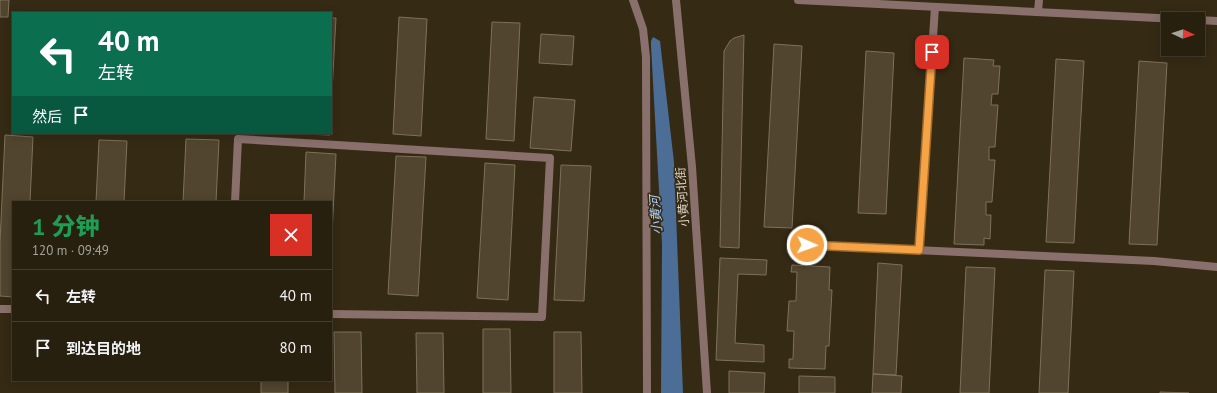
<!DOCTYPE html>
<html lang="zh">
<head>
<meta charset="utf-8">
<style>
	:root { --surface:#28200f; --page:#342d1d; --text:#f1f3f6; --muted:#a5a39e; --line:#443e2f }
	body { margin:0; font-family:"PT Sans","Noto Sans SC",sans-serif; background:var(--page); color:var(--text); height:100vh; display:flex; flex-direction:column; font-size:15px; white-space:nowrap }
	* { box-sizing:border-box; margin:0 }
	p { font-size:13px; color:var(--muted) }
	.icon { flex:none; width:22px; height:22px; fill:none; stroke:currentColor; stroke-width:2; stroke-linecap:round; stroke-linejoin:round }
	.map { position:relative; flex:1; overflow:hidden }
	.details { position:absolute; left:12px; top:201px; width:320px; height:180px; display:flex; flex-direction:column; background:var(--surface); border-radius:0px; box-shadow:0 2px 10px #0003,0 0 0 1px var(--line) }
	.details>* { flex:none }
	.top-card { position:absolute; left:12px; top:12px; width:320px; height:122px; border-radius:0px; box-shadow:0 2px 10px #0003,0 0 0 1px var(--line); background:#0b6e4f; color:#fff; overflow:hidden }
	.needle { width:26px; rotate:93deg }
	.fabs { position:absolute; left:1161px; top:12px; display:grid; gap:8px }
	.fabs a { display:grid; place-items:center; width:44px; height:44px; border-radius:0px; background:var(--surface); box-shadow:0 2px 10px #0003,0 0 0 1px var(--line); font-size:20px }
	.pin { position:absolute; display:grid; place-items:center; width:34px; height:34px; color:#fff; margin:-17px; border-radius:8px; box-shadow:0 2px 6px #0006 }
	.me { position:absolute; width:44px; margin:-22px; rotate:92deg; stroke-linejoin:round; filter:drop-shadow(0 0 3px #0008) }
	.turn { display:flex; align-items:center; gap:14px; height:84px; padding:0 20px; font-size:18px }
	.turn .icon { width:52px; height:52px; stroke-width:2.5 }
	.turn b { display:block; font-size:28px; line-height:34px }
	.then { display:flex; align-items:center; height:38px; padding:0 20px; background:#0003; gap:8px; font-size:15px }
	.round { display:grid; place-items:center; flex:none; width:42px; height:42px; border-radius:0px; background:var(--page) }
	.headline { display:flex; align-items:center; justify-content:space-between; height:68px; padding:0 20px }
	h1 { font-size:24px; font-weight:800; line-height:30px; color:#1e9e55 }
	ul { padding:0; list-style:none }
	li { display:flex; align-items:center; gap:12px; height:52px; padding:0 20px; border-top:1px solid var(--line) }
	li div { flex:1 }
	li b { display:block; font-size:15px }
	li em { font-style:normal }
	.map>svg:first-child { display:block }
	.water { fill:#4b6d96 }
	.building { fill:#51452f; stroke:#7e7159 }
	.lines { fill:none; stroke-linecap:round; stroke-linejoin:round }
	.lane { stroke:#8a706c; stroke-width:8 }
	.street { stroke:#8a706c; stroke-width:8 }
	.route-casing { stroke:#9f6a2d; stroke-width:10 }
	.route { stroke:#f5a345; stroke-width:7 }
	.labels { text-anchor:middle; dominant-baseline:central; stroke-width:3; stroke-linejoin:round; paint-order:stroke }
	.street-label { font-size:12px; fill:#dcd4c7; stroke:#352a14 }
	.water-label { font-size:13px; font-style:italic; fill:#b1d0f6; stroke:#352a14 }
</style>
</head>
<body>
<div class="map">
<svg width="1217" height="393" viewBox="0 0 1217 393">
	<rect width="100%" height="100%" fill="#352a14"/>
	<path class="water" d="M653,37L660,41L674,162L683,393H661L662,244L651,46V41Z"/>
	<path class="building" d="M0,0H9L8,17H0Z
		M399,17L427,19L421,136L393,134Z
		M331,18H336L331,110Z
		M492,22L520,23L514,141L486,139Z
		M541,34L574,36L572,65L539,63Z
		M744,35L739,248L720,247L724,51L730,41L734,38Z
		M774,44L802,46L792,228L764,227Z
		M866,51L894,53L886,214L858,213Z
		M964,58L994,60L993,66H1000L998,94H992L991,105H998L995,147H989V160H995L992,202H986V215H991L990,239L984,238V245L954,244Z
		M1056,59L1084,61L1074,243L1046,242Z
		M1139,61L1167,63L1157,245L1129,244Z
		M534,97L575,100L571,151L530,148Z
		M302,133H330V135L302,134Z
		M5,135L33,137L30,202H13V297L0,296V242Z
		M186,139L219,140L216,202H183Z
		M99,140L127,141L124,202H96Z
		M306,152L336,154L331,254V202H304Z
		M396,156L426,157L418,296L388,294Z
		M485,163L515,165L508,300L477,298Z
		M561,165L591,166L584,301L554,300Z
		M720,258L767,260L766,275L738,274L735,343L764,345V362L716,360Z
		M878,263L902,265L896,375L873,374Z
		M792,265L830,267L829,290H832L829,346H826L825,369L789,368V359H793L794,331H787L789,301H796L797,272H791Z
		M966,267L995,268L989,393H960Z
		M1045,270L1074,271L1068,393H1039Z
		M483,329H510L511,393H483Z
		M334,332H361L362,393H335Z
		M554,332H581L582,393H554Z
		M416,333H443L444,393H417Z
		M729,371L765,373L764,393H729Z
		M873,374L902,376L901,393H872Z
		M799,376L835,377V393H799Z
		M261,380H288V393H261Z
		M1160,392L1189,393H1160Z"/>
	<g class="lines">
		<path class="lane" d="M1038,12L1039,0
			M235,202L238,139L550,158L542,317L331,314
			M807,245L1154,261L1217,267
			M919,250L935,7
			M0,309H13"/>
		<path class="street" d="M633,0L643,29L646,57L647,393
			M676,0L692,167L707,393
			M798,0L1178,19
			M1198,20L1217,21"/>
	</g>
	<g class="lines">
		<defs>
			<path id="route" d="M807,245L919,250L932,52"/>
		</defs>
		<use href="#route" class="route-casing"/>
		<use href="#route" class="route"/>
	</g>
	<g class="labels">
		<g class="street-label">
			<text transform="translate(682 197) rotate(-94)">小黄河北街</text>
		</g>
		<g class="water-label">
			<text transform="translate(656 215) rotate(-94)">小黄河</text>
		</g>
	</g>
</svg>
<div class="fabs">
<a><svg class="needle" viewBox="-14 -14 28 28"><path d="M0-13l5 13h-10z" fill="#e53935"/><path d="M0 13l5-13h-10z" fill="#a5a39e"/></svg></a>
</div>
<div class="pin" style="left:932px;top:52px;background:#d93025"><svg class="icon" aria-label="arrive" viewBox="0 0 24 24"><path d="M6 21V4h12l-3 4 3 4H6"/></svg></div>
<svg class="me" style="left:807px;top:245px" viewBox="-20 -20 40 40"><circle r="17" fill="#f5a345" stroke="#fff" stroke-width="3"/><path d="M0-11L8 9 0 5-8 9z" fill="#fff"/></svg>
<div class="top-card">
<div class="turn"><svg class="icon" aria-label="left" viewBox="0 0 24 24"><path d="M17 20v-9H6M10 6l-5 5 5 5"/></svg><div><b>40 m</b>左转</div></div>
<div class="then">然后<svg class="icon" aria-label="arrive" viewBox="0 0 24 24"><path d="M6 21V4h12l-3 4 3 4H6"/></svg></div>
</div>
<section class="details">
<div class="headline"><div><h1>1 分钟</h1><p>120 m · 09:49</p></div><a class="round" style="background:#d93025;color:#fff"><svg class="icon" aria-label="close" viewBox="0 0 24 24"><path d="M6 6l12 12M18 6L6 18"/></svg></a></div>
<ul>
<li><svg class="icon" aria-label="left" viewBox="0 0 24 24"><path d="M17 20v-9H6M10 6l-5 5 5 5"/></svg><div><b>左转</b></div><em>40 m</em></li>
<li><svg class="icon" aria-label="arrive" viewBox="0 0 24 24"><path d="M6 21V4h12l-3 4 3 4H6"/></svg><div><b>到达目的地</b></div><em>80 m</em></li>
</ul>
</section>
</div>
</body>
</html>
